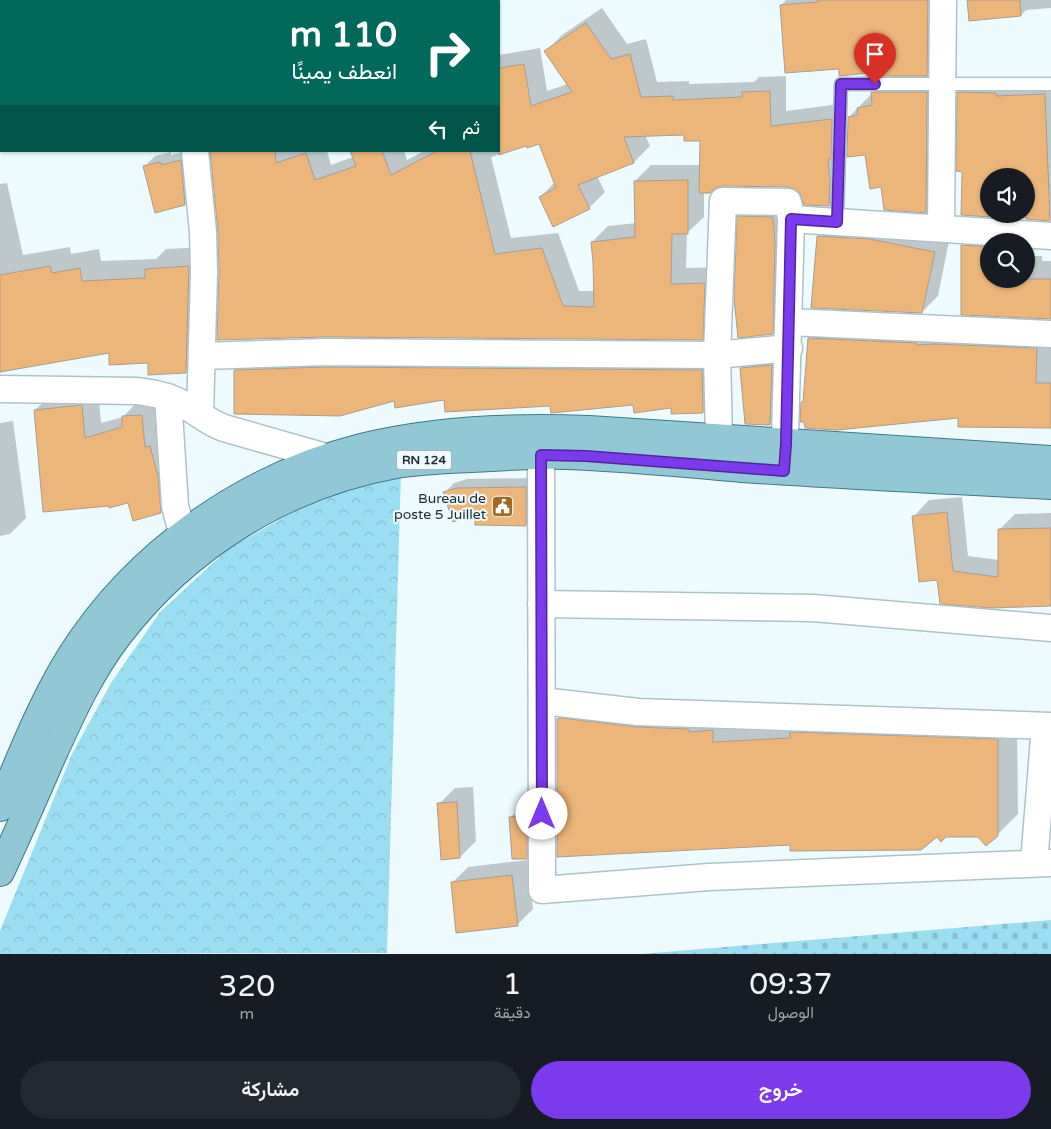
<!DOCTYPE html>
<html lang="ar">
<head>
<meta charset="utf-8">
<style>
	:root { --surface:#171b24; --page:#242831; --text:#f1f3f6; --muted:#9ea1a6; --accent:#7c3aed }
	body { margin:0; font-family:"Varela Round",Vazirmatn,sans-serif; background:var(--page); color:var(--text); direction:rtl; height:100vh; display:flex; flex-direction:column; font-size:19px; white-space:nowrap }
	* { box-sizing:border-box; margin:0 }
	p { font-size:16px; color:var(--muted) }
	.icon { flex:none; width:28px; height:28px; fill:none; stroke:currentColor; stroke-width:2; stroke-linecap:round; stroke-linejoin:round }
	.map { position:relative; height:954px; overflow:hidden; direction:ltr }
	.details { display:flex; flex-direction:column; background:var(--surface); flex:1 }
	.details>* { flex:none }
	.top-card { position:absolute; left:0px; top:0px; width:500px; height:152px; box-shadow:0 1px 4px #0004; direction:rtl; background:#00695c; color:#fff; overflow:hidden }
	.buttons { position:absolute; left:980px; top:168px; display:grid; gap:10px }
	.buttons a { display:grid; place-items:center; width:55px; height:55px; border-radius:50%; background:var(--surface); box-shadow:0 1px 4px #0004; font-size:25px }
	.pin { position:absolute; display:grid; place-items:center; width:42px; height:42px; color:#fff; margin:-51px -21px; border-radius:50% 50% 50% 0; rotate:-45deg; box-shadow:0 0 5px #0007 }
	.pin .icon { rotate:45deg }
	.me { position:absolute; width:55px; margin:-28px; rotate:0deg; stroke-linejoin:round; filter:drop-shadow(0 0 4px #0008) }
	.turn { display:flex; align-items:center; gap:18px; height:105px; padding:0 20px; font-size:22px }
	.turn .icon { width:65px; height:65px; stroke-width:2.5 }
	.turn b { display:block; font-size:35px; line-height:42px }
	.then { display:flex; align-items:center; height:48px; padding:0 20px; background:#0003; gap:10px; font-size:19px }
	.eta { display:flex; justify-content:space-evenly; align-items:center; height:85px; text-align:center }
	.eta b { font-size:30px; font-weight:600; line-height:35px }
	.cta { display:flex; gap:10px; margin-top:auto; padding:10px 20px }
	.cta a { flex:1; height:58px; border-radius:30px; background:var(--accent); color:#fff; font-size:20px; font-weight:600; line-height:58px; text-align:center }
	.cta a+a { background:var(--page); color:var(--text) }
	.map>svg:first-child { display:block }
	.forest { fill:url(#forest-crowns) }
	.cemetery { fill:url(#cemetery-stones) }
	.shadow { fill:#0003; fill-rule:evenodd }
	.building { fill:#ecb57a; stroke:#aa9d90 }
	.lines { fill:none; stroke-linecap:round; stroke-linejoin:round }
	.lane-casing { stroke:#aec3c9; stroke-width:15 }
	.street-casing { stroke:#aec3c9; stroke-width:29 }
	.primary-casing { stroke:#3d7a89; stroke-width:30 }
	.lane { stroke:#fff; stroke-width:12 }
	.street { stroke:#fff; stroke-width:26 }
	.primary { stroke:#92c8d5; stroke-width:28 }
	.route-casing { stroke:#51269a; stroke-width:12 }
	.route { stroke:#7c3aed; stroke-width:9 }
	.labels { text-anchor:middle; dominant-baseline:central; stroke-width:4; stroke-linejoin:round; paint-order:stroke }
	.shield { fill:#eefbfe; stroke:#616b6e; stroke-width:1 }
	.shield-label { font-size:12px; font-weight:bold; fill:#252d30 }
	.poi-label { font-size:14px; fill:#252d30; stroke:#eefbfe; text-anchor:end }
</style>
</head>
<body>
<div class="map">
<svg width="1051" height="954" viewBox="0 0 1051 954">
	<defs>
		<pattern id="forest-crowns" width="20" height="18" patternUnits="userSpaceOnUse" patternTransform="scale(1.25)"><rect width="20" height="18" fill="#9cdef1"/><path d="M2 6a3 3 0 1 1 6 0M12 15a3 3 0 1 1 6 0" fill="none" stroke="#86bfcf"/></pattern>
		<pattern id="cemetery-stones" width="16" height="16" patternUnits="userSpaceOnUse" patternTransform="scale(1.25)"><rect width="16" height="16" fill="#9cdef1"/><path d="M2 7V4a2 2 0 0 1 4 0v3zM10 15v-3a2 2 0 0 1 4 0v3z" fill="#86bfcf"/></pattern>
	</defs>
	<rect width="100%" height="100%" fill="#eefbfe"/>
	<path class="forest" d="M401,471L387,953L0,954V931L72,754L111,683L160,612L228,549L323,495Z"/>
	<path class="cemetery" d="M1051,920V954H641Z"/>
	<path class="shadow" d="M158,0H227L228,1H158Z
		M786,0H946L947,191L926,212L882,186L849,117L890,75L840,68L781,5Z
		M968,0H1051V8L1026,10L1021,15Z
		M602,8L627,44L646,39L657,82L689,81V84L754,82L759,77L786,76V111L847,103L846,142L843,145L846,163L845,189L829,205L788,186L723,185L704,192V217L687,233L686,268L720,267L718,323L702,339L220,272L219,231L211,151H327L331,165L353,157L351,151H404L407,160L424,151H499V113L502,111L499,112V55L540,48L547,91L568,84L546,51L562,35ZM685,134L701,140V165H651L635,181L636,223L608,226L592,242L595,291H579L558,233L511,238L491,157L527,145L540,143L555,182L540,197L589,208L605,192L597,176L634,162L650,146L645,135Z
		M974,77H1012L1011,81L1051,79V218L1049,220L963,214V171L958,93ZM989,176H1026V214H989Z
		M187,151L195,193L185,204L144,167L155,156L171,152V155Z
		M7,183L23,255L70,247L71,254L99,249L101,261L156,259L166,249L208,247L206,352L186,372L110,351L3,371L0,373V184Z
		M760,196H794L793,312L772,333L739,217Z
		M834,220L950,236L938,296L922,312L818,236Z
		M982,226L1030,229V256H1042V261H1051V318L962,314L963,246ZM989,241H1026V279H989Z
		M829,319L1051,329V427L959,416L802,403L804,401L809,338Z
		M792,344L791,403L770,424L741,368L762,347Z
		M250,355H717L718,397L703,412L673,407L634,404L551,405L446,399H395L235,370Z
		M98,390L101,423L123,417L138,401L157,400L176,496L161,512L129,502L35,410L51,395Z
		M13,421L26,518L10,534L0,536V423Z
		M535,478V516L526,525L476,513L444,493L454,483L467,479Z
		M962,497L968,556L999,560V530L1015,514L1051,513V604L939,578L914,516L929,500Z
		M578,699L1017,719L1018,814L997,835H937L791,844L558,719Z
		M473,787L476,841L460,857L439,804L455,788Z
		M516,812H531V852L526,857L511,817Z
		M528,860L533,909L517,925L452,883L468,867Z"/>
	<path class="building" d="M817,0H928L927,76H869V73L839,76V69L785,73L780,5L818,2Z
		M967,0H1020L1021,16L969,21Z
		M586,23L611,59L630,54L641,97L673,96V100L742,97V92L770,91L771,126L832,119L831,159L828,160L830,180L829,206L804,205L800,193L794,189L788,187L723,186L715,188L710,193H699L700,141H684V135L624,137L634,163L578,185L590,209L553,227L539,197L556,188L539,144L527,148L526,146L499,155V68L524,64L531,106L572,92L544,51Z
		M871,92H927L926,213L884,210L881,187L870,189L865,155L847,157L848,117L858,115L857,108L872,105Z
		M957,92L996,93V96L1045,94L1050,221L1026,219V176H989V217L961,215L962,172L956,171Z
		M210,151H275L276,163L306,153L315,180L356,166L350,151H382L391,175L437,151H470L495,254L542,248L563,306L594,307L593,262L591,242L635,237L634,181L688,180V234H672L671,284L705,283L703,340L326,337L217,340L219,272L218,232Z
		M181,160L185,205L155,213L143,166L160,162L161,165Z
		M737,216L773,217L775,241L773,334L738,338L734,298Z
		M817,236L869,239L935,252L922,313L811,308Z
		M961,245L989,247V279H1051V319L961,315Z
		M50,266L52,273L80,268L82,281L145,278V269L189,266L186,373L148,375V363L109,365V353L0,372V275Z
		M808,338L917,343L916,345L934,344L1037,348L1036,383H1051V428L958,427V418L837,430L805,428L804,422H800L801,402H803Z
		M772,365L770,425L745,424L740,368Z
		M326,367L702,370L703,413L671,414V408L634,413L633,405L551,413L550,406L445,412L444,400L395,408L394,401L340,416L234,414V370Z
		M82,405L85,438L122,427V416L142,415L145,447L150,446L158,476L161,513L133,521L128,503L109,508V506L43,512L34,410Z
		M526,487V526L475,525V514L453,522L443,492L457,488Z
		M947,512L953,571L998,577V529L1051,528V606L992,608L940,604L937,580L919,582L912,516Z
		M562,718L636,727L689,729V732L713,730V742L790,738V732L998,739V836L986,846L978,837H946L941,842L937,837L921,850L790,851V845L557,857V719Z
		M457,802L460,858L441,860L437,803Z
		M527,816V859H512L509,817Z
		M512,875L518,926L456,933L451,882Z"/>
	<g class="lines">
		<defs>
			<path id="lane" d="M837,222L841,84H1051"/>
			<path id="street" d="M141,0L142,1
				M195,151L203,232L204,272L200,415
				M941,228L943,0
				M789,322L1051,334
				M202,356L326,352L717,355L789,348
				M0,389L137,391C151,393 166,395 179,402C195,410 207,422 224,428L329,458
				M168,397L175,506L180,525L194,552
				M541,434L542,890L709,877L1051,863
				M719,439L717,355L723,201L788,202L791,219L1051,236
				M784,471L791,219
				M541,604L813,608L1051,628
				M542,701L638,712L1051,726
				M1034,863L1045,726"/>
			<path id="primary" d="M0,807C22,755 42,703 72,655C137,553 244,478 361,448C433,430 515,427 589,430L1051,460
				M0,872C17,836 33,799 49,762C69,718 88,674 118,635C186,546 285,484 396,464C421,460 446,459 471,458C503,456 535,454 566,455C625,457 684,463 742,468C845,475 948,480 1051,485"/>
		</defs>
		<use href="#lane" class="lane-casing"/>
		<use href="#street" class="street-casing"/>
		<use href="#primary" class="primary-casing"/>
		<use href="#lane" class="lane"/>
		<use href="#street" class="street"/>
		<use href="#primary" class="primary"/>
	</g>
	<g class="lines">
		<defs>
			<path id="route" d="M542,814L541,455L586,456L784,471L786,444L791,219L837,222L841,84H875"/>
		</defs>
		<use href="#route" class="route-casing"/>
		<use href="#route" class="route"/>
	</g>
	<defs>
		<symbol id="civic-square" viewBox="-11 -11 22 22"><rect x="-9" y="-9" width="18" height="18" rx="4" fill="#a06924" stroke="#eefbfe"/><path d="M-.6-6.5H3V-4.5H.6V-3L4-1V1h2V6H-6V1h2V-1L-.6-3ZM-1.2 2.5V6h2.4V2.5Z" fill="#fff"/></symbol>
	</defs>
	<g fill-rule="evenodd">
		<use href="#civic-square" x="490" y="494" width="25" height="25"/>
	</g>
	<g class="labels">
		<rect class="shield" x="396.5" y="450.5" width="55" height="19" rx="4"/>
		<g class="shield-label">
			<text x="424" y="460">RN 124</text>
		</g>
		<g class="poi-label">
			<text x="486" y="498">Bureau de<tspan x="486" dy="16">poste 5 Juillet</tspan></text>
		</g>
	</g>
</svg>
<div class="buttons">
<a><svg class="icon" aria-label="sound" viewBox="0 0 24 24"><path d="M4 9h4l5-4v14l-5-4H4zM17 9q2 3 0 6"/></svg></a>
<a><svg class="icon" aria-label="search" viewBox="0 0 24 24"><circle cx="10" cy="10" r="6"/><path d="M15 15l6 6"/></svg></a>
</div>
<div class="pin" style="left:875px;top:84px;background:#d93025"><svg class="icon" aria-label="arrive" viewBox="0 0 24 24"><path d="M6 21V4h12l-3 4 3 4H6"/></svg></div>
<svg class="me" style="left:542px;top:814px" viewBox="-20 -20 40 40"><circle r="19" fill="#fff"/><path d="M0-13L10 11 0 6-10 11z" fill="#7c3aed"/></svg>
<div class="top-card">
<div class="turn"><svg class="icon" aria-label="right" viewBox="0 0 24 24"><path d="M7 20v-9h11M14 6l5 5-5 5"/></svg><div><b>110 m</b>انعطف يمينًا</div></div>
<div class="then">ثم<svg class="icon" aria-label="left" viewBox="0 0 24 24"><path d="M17 20v-9H6M10 6l-5 5 5 5"/></svg></div>
</div>
</div>
<section class="details">
<div class="eta">
<div><b>09:37</b><p>الوصول</p></div>
<div><b>1</b><p>دقيقة</p></div>
<div><b>320</b><p>m</p></div>
</div>
<div class="cta"><a>خروج</a><a>مشاركة</a></div>
</section>
</body>
</html>
